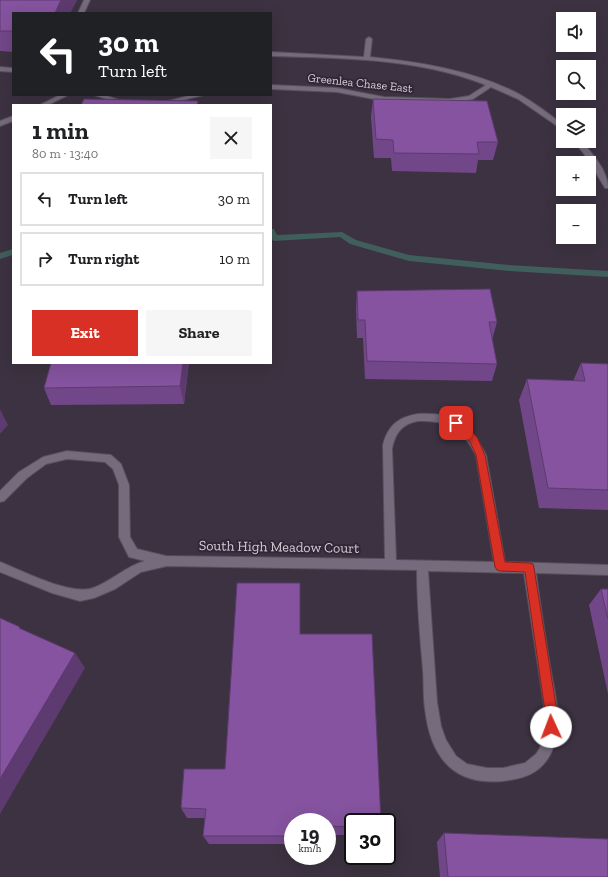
<!DOCTYPE html>
<html lang="en">
<head>
<meta charset="utf-8">
<style>
	:root { --surface:#fff; --page:#f6f6f6; --text:#202124; --muted:#757577; --line:#e0e0e0; --accent:#d93025 }
	body { margin:0; font-family:"Zilla Slab",serif; background:var(--page); color:var(--text); height:100vh; display:flex; flex-direction:column; font-size:15px; white-space:nowrap }
	* { box-sizing:border-box; margin:0 }
	p { font-size:13px; color:var(--muted) }
	.icon { flex:none; width:22px; height:22px; fill:none; stroke:currentColor; stroke-width:2; stroke-linecap:round; stroke-linejoin:round }
	.map { position:relative; flex:1; overflow:hidden }
	.sheet { position:absolute; left:12px; top:104px; width:260px; height:260px; display:flex; flex-direction:column; background:var(--surface); border-radius:0px; box-shadow:0 4px 16px #0002 }
	.sheet>* { flex:none }
	.top-card { position:absolute; left:12px; top:12px; width:260px; height:84px; border-radius:0px; box-shadow:0 4px 16px #0002; background:#202124; color:#fff; overflow:hidden }
	.tools { position:absolute; left:556px; top:12px; display:grid; gap:8px }
	.tools a { display:grid; place-items:center; width:40px; height:40px; border-radius:0px; background:var(--surface); box-shadow:0 4px 16px #0002; font-size:20px }
	.speed { position:absolute; left:284px; top:813px; display:flex; gap:8px; font-size:20px; font-weight:700; text-align:center }
	.speed>* { display:grid; place-content:center; width:52px; height:52px; border-radius:50%; background:var(--surface); box-shadow:0 4px 16px #0002; line-height:1 }
	.speed small { font-size:10px; font-weight:400 }
	.speed .limit { border:2px solid #111; border-radius:6px; background:#fff; color:#111 }
	.pin { position:absolute; display:grid; place-items:center; width:34px; height:34px; color:#fff; margin:-17px; border-radius:8px; box-shadow:0 2px 6px #0006 }
	.me { position:absolute; width:44px; margin:-22px; rotate:358deg; stroke-linejoin:round; filter:drop-shadow(0 0 3px #0008) }
	.turn { display:flex; align-items:center; gap:14px; height:84px; padding:0 20px; font-size:18px }
	.turn .icon { width:52px; height:52px; stroke-width:2.5 }
	.turn b { display:block; font-size:28px; line-height:34px }
	.round { display:grid; place-items:center; flex:none; width:42px; height:42px; border-radius:0px; background:var(--page) }
	.head { display:flex; align-items:center; justify-content:space-between; height:68px; padding:0 20px }
	h1 { font-size:24px; font-weight:800; line-height:30px }
	.cta { display:flex; gap:8px; margin-top:auto; padding:8px 20px }
	.cta a { flex:1; height:46px; border-radius:0px; background:var(--accent); color:#fff; font-size:16px; font-weight:800; line-height:46px; text-align:center }
	.cta a+a { background:var(--page); color:var(--text) }
	ul { padding:0; list-style:none }
	li { display:flex; align-items:center; gap:12px; height:54px; margin:0 8px 6px; padding:0 12px; border:2px solid var(--line); border-radius:0px }
	li div { flex:1 }
	li b { display:block; font-size:15px }
	li em { font-style:normal }
	.map>svg:first-child { display:block }
	.lines { fill:none; stroke-linecap:round; stroke-linejoin:round }
	.stream { fill:#405e5b; fill-rule:evenodd }
	.minor-casing { stroke:#584f5d; stroke-width:2 }
	.minor { fill:#766b7d; fill-rule:evenodd }
	.wall { fill:#724789 }
	.shaded-wall { fill:#5d3a6f }
	.building { fill:#85539f; stroke:#5d3a6f }
	.route { fill:#d93025; stroke:#8d1f18 }
	.labels { text-anchor:middle; dominant-baseline:central; stroke-width:4; stroke-linejoin:round; paint-order:stroke }
	.far-street-label { font-size:12px; fill:#d5ced8; stroke:#312837 }
	.street-label { font-size:14px; fill:#d5ced8; stroke:#312837 }
</style>
</head>
<body>
<div class="map">
<svg width="608" height="877" viewBox="0 0 608 877">
	<rect width="100%" height="100%" fill="#3c3241"/>
	<g class="lines">
		<path class="stream" d="M271,229H274L277,235L342,232L356,240L409,255L509,265L608,271V277L509,271L409,261L350,244L340,237L274,241L271,239Z
			M13,249V255L0,259V253Z"/>
		<defs>
			<path id="minor" d="M84,0H90L84,13H78Z
				M369,37L372,39L370,57C419,62 471,70 515,92C532,101 548,113 563,125V130L518,99L491,87L473,99L450,103L384,101L337,92L271,89V85L337,88L384,97L450,99L469,96L486,85C418,58 343,58 271,56V52L364,57L366,39Z
				M0,67L13,68V72L0,71Z
				M60,95H68L48,105H40Z
				M94,95H104L122,101L119,103Z
				M192,95H204L167,104L164,102Z
				M13,116V121L0,126V121Z
				M574,141H581C592,153 608,171 608,188H605L587,158Z
				M418,414C455,412 470,423 486,455L505,562L608,565V575L536,573C540,604 545,635 550,666C554,690 561,714 556,738C551,761 538,775 515,779C459,790 431,763 425,709C423,696 424,683 423,670C420,637 417,604 417,570L167,566L141,572L115,589L94,598L80,601L52,593L0,572V562C23,571 71,596 93,588C112,581 126,566 145,561L129,557L119,537V485L113,469L105,462L67,459L46,464L27,478L4,501L0,502V491L19,472L43,457L67,451L111,455L121,464L129,485L130,537L137,549L166,556L385,559L383,445C388,425 399,417 418,414ZM418,421C449,420 462,428 476,455L494,562L396,560L392,449C395,433 402,424 418,421ZM428,571L524,573L546,718L543,736L540,748L536,754L525,763L503,768H487L467,764L456,756L446,740L441,726L437,702Z"/>
		</defs>
		<use href="#minor" class="minor-casing"/>
		<use href="#minor" class="minor"/>
	</g>
	<path class="wall" d="M0,0H77L70,13H13V52L0,51Z
		M373,99L498,142L493,160H478L476,173L392,171L391,158H374L371,117Z
		M357,291L497,322L492,340L497,364L492,381L365,379L363,338H357L356,309Z
		M189,363L184,404L51,405L44,388Z
		M581,363L608,364V510L539,508L519,400L527,379L573,381Z
		M601,589H608V694L589,605Z
		M300,634L353,822V835H327V822H293V835H289V844H209L203,836L205,818H187L181,808L225,769Z
		M444,833L608,877H440L437,842Z"/>
	<path class="shaded-wall" d="M61,0H77L70,13H55Z
		M183,363H189L184,404L180,386Z
		M0,409L8,425L0,434Z
		M75,653L85,668L0,814V779Z"/>
	<path class="building" d="M0,0H61L55,13H13V31H0Z
		M84,99L198,101L197,105H81Z
		M373,99L487,101L498,142H477L479,154L394,153L393,140L376,139Z
		M490,289L497,322H489L497,364L367,361L365,320H358L357,291Z
		M51,363H183L180,386L44,388Z
		M581,363L608,364V490L548,488L527,379L585,381Z
		M237,583H300V634H372L381,822H353V827L327,826V822H293V826H288V836H203L206,809L181,808L184,769H225Z
		M601,589H608V619Z
		M0,618L20,627L19,628L75,653L0,779Z
		M444,833L608,839V877H448Z"/>
	<path class="route" d="M456,419L459,420L477,437L485,455L505,562L529,563L533,564L534,568L558,718L555,731L551,733L547,731L545,727L546,718L525,572L500,571L497,570L495,567L476,455L470,442L452,425L451,423L452,420Z"/>
	<g class="labels">
		<g class="far-street-label">
			<text transform="translate(360 83) rotate(6)">Greenlea Chase East</text>
		</g>
		<g class="street-label">
			<text transform="translate(279 547) rotate(1)">South High Meadow Court</text>
		</g>
	</g>
</svg>
<div class="tools">
<a><svg class="icon" aria-label="sound" viewBox="0 0 24 24"><path d="M4 9h4l5-4v14l-5-4H4zM17 9q2 3 0 6"/></svg></a>
<a><svg class="icon" aria-label="search" viewBox="0 0 24 24"><circle cx="10" cy="10" r="6"/><path d="M15 15l6 6"/></svg></a>
<a><svg class="icon" aria-label="layers" viewBox="0 0 24 24"><path d="M12 4l9 5-9 5-9-5zM3 14l9 5 9-5"/></svg></a>
<a>+</a>
<a>−</a>
</div>
<div class="speed"><div>19<small>km/h</small></div><div class="limit">30</div></div>
<div class="pin" style="left:456px;top:423px;background:#d93025"><svg class="icon" aria-label="arrive" viewBox="0 0 24 24"><path d="M6 21V4h12l-3 4 3 4H6"/></svg></div>
<svg class="me" style="left:551px;top:727px" viewBox="-20 -20 40 40"><circle r="19" fill="#fff"/><path d="M0-13L10 11 0 6-10 11z" fill="#d93025"/></svg>
<div class="top-card">
<div class="turn"><svg class="icon" aria-label="left" viewBox="0 0 24 24"><path d="M17 20v-9H6M10 6l-5 5 5 5"/></svg><div><b>30 m</b>Turn left</div></div>
</div>
<section class="sheet">
<div class="head"><div><h1>1 min</h1><p>80 m · 13:40</p></div><a class="round"><svg class="icon" aria-label="close" viewBox="0 0 24 24"><path d="M6 6l12 12M18 6L6 18"/></svg></a></div>
<ul>
<li><svg class="icon" aria-label="left" viewBox="0 0 24 24"><path d="M17 20v-9H6M10 6l-5 5 5 5"/></svg><div><b>Turn left</b></div><em>30 m</em></li>
<li><svg class="icon" aria-label="right" viewBox="0 0 24 24"><path d="M7 20v-9h11M14 6l5 5-5 5"/></svg><div><b>Turn right</b></div><em>10 m</em></li>
</ul>
<div class="cta"><a>Exit</a><a>Share</a></div>
</section>
</div>
</body>
</html>
